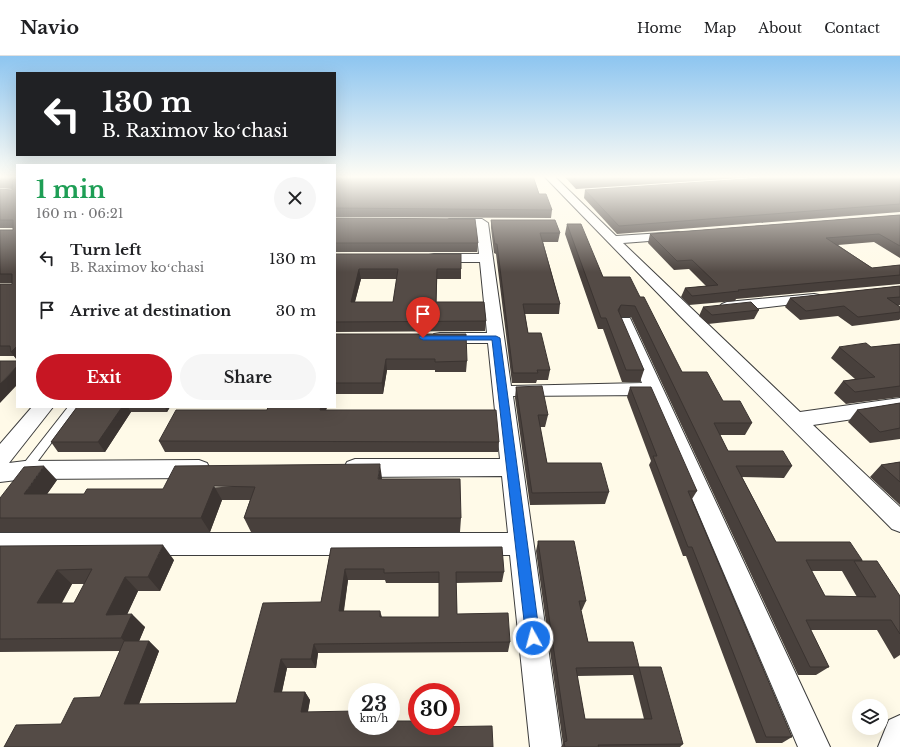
<!DOCTYPE html>
<html lang="en">
<head>
<meta charset="utf-8">
<style>
	:root { --surface:#fff; --page:#f6f6f6; --text:#202124; --muted:#757577; --line:#e0e0e0; --accent:#c71623 }
	body { margin:0; font-family:"Libre Baskerville",serif; background:var(--page); color:var(--text); height:100vh; display:flex; flex-direction:column; font-size:15px; white-space:nowrap }
	* { box-sizing:border-box; margin:0 }
	p { font-size:13px; color:var(--muted) }
	.icon { flex:none; width:22px; height:22px; fill:none; stroke:currentColor; stroke-width:2; stroke-linecap:round; stroke-linejoin:round }
	.map { position:relative; flex:1; overflow:hidden }
	.side { position:absolute; left:16px; top:108px; width:320px; height:244px; display:flex; flex-direction:column; background:var(--surface); border-radius:0px; box-shadow:0 4px 16px #0002 }
	.side>* { flex:none }
	.top-card { position:absolute; left:16px; top:16px; width:320px; height:84px; border-radius:0px; box-shadow:0 4px 16px #0002; background:#202124; color:#fff; overflow:hidden }
	.buttons { position:absolute; left:852px; top:643px; display:grid; gap:8px }
	.buttons a { display:grid; place-items:center; width:36px; height:36px; border-radius:50%; background:var(--surface); box-shadow:0 4px 16px #0002; font-size:20px }
	.speed { position:absolute; left:348px; top:627px; display:flex; gap:8px; font-size:20px; font-weight:700; text-align:center }
	.speed>* { display:grid; place-content:center; width:52px; height:52px; border-radius:50%; background:var(--surface); box-shadow:0 4px 16px #0002; line-height:1 }
	.speed small { font-size:10px; font-weight:400 }
	.speed .limit { border:6px solid #d22; background:#fff; color:#111 }
	.pin { position:absolute; display:grid; place-items:center; width:34px; height:34px; color:#fff; margin:-41px -17px; border-radius:50% 50% 50% 0; rotate:-45deg; box-shadow:0 0 4px #0007 }
	.pin .icon { rotate:45deg }
	.me { position:absolute; width:44px; margin:-22px; rotate:353deg; stroke-linejoin:round; filter:drop-shadow(0 0 3px #0008) }
	.turn { display:flex; align-items:center; gap:14px; height:84px; padding:0 20px; font-size:18px }
	.turn .icon { width:52px; height:52px; stroke-width:2.5 }
	.turn b { display:block; font-size:28px; line-height:34px }
	.round { display:grid; place-items:center; flex:none; width:42px; height:42px; border-radius:21px; background:var(--page) }
	.head { display:flex; align-items:center; justify-content:space-between; height:68px; padding:0 20px }
	h1 { font-size:24px; font-weight:700; line-height:30px; color:#1e9e55 }
	.action { display:flex; gap:8px; margin-top:auto; padding:8px 20px }
	.action a { flex:1; height:46px; border-radius:24px; background:var(--accent); color:#fff; font-size:16px; font-weight:700; line-height:46px; text-align:center }
	.action a+a { background:var(--page); color:var(--text) }
	ul { padding:0; list-style:none }
	li { display:flex; align-items:center; gap:12px; height:52px; padding:0 20px }
	li div { flex:1 }
	li b { display:block; font-size:15px }
	li em { font-style:normal }
	header { display:flex; align-items:center; gap:24px; box-sizing:border-box; height:56px; padding:0 20px; background:var(--surface); border-bottom:1px solid var(--line) }
	header strong { font-size:19px }
	nav { display:flex; gap:22px; margin-inline-start:auto; font-size:14px }
	.map>svg:first-child { display:block }
	.lines { fill:none; stroke-linecap:round; stroke-linejoin:round }
	.lane-casing { stroke:#3d3d3d; stroke-width:2 }
	.street-casing { stroke:#3d3d3d; stroke-width:2 }
	.lane { fill:#fff; fill-rule:evenodd }
	.street { fill:#fff; fill-rule:evenodd }
	.wall { fill:#48403c; fill-rule:evenodd }
	.shaded-wall { fill:#3b3431 }
	.building { fill:#544b46; stroke:#3b3431; fill-rule:evenodd }
	.route { fill:#1a73e8; stroke:#114b97 }
</style>
</head>
<body>
<header>
<strong>Navio</strong>
<nav><a>Home</a><a>Map</a><a>About</a><a>Contact</a></nav>
</header>
<div class="map">
<svg width="900" height="691" viewBox="0 0 900 691">
	<rect width="100%" height="100%" fill="#fffae8"/>
	<g class="lines">
		<defs>
			<path id="lane" d="M68,351H78L29,417L25,418L21,417L20,414L21,411Z"/>
			<path id="street" d="M544,120H554L616,180L679,176L681,179L679,182L675,183L623,187L800,356L900,342V356L813,369L900,451V476L892,473L679,259Z
				M449,163H482L488,167L511,330L642,327L616,265L618,262H630L830,691H798L648,339L513,340L562,691H530L510,499H0V477H508L502,420L355,421L347,418L344,412L347,406L355,403H500L488,287H440L434,286L432,282L434,278L440,277H487L480,206H434L429,205L427,202L429,199L434,198H479L476,171L445,170L443,167Z
				M814,238L819,239L821,242L819,245L727,256L722,254L719,251L722,248L727,246Z
				M32,351H53L9,407L25,405L199,404L207,407L210,413L207,419L199,422L25,423L0,426V388Z
				M900,659V691H878L889,664Z"/>
		</defs>
		<use href="#lane" class="lane-casing"/>
		<use href="#street" class="street-casing"/>
		<use href="#lane" class="lane"/>
		<use href="#street" class="street"/>
	</g>
	<path class="wall" d="M0,120H17V304L14,300H0V228H12V227H0V174H13V172H0V133L12,134V133L0,132Z
		M335,120H533L539,138L552,154L551,162L335,161Z
		M564,120H770L576,133Z
		M900,120V156L617,178L584,142L585,134Z
		M900,159V202L874,186L838,189L872,212L900,209V228L736,243L735,245L689,249L681,241L685,232L706,230L689,213L674,214L648,187L650,178Z
		M335,162L478,187L477,196H335Z
		M491,164L560,177L558,186H543L560,248L559,258H525L528,277L550,314L548,324H537L536,327H512L496,198L494,197L491,172Z
		M567,168L603,221L640,241L682,316L723,345L752,367L745,379H720L728,395L792,410L784,422L742,421L776,486L862,504L900,540V599L894,603L877,574H810L829,611L816,619H798L631,261H620L644,314L640,326H622L603,273H598L565,178ZM811,515H842L857,541L825,540Z
		M335,198L461,213V223H437L436,246L486,265L485,275L335,276ZM361,223H397L393,246H355Z
		M900,230V249L898,250L900,251V263L899,264L852,270L838,260L800,264L785,251L790,242Z
		M703,251L759,254L754,263L708,268L699,260Z
		M335,278L467,305L466,316H435V314H387L383,338H335Z
		M900,288V341L846,348L834,337L843,325L855,323L831,302L839,291H871Z
		M516,331L548,359L545,371H540L547,407L609,436L605,448L530,449L515,342Z
		M630,331L697,435L692,443L792,681L782,687H756L686,500H683L649,409L651,405L627,341Z
		M900,347V383L870,387L848,366L857,354Z
		M77,351H170L167,356H131L105,396H58L51,386Z
		M268,351H327L326,354L499,386L498,396H165L159,385L267,354Z
		M900,406V449L870,421L881,409Z
		M382,423L461,462L460,476H251L244,462L250,444H222L210,476H0V442L57,424L47,438H84Z
		M538,485L586,545L582,554H581L588,586L639,611L683,688L680,691H561L563,688L536,495ZM633,619L644,663H585L577,620Z
		M0,490L174,504L160,535H138L127,558L145,571L139,585H149L159,595L139,648L236,647L321,546L331,492L504,516L502,526L456,527L457,558L510,586L508,596L318,597L316,612H287L282,636H305L310,644L308,656L357,670L429,671L493,691L61,668L100,641L120,595L0,596ZM348,524H385L386,527H439V561H382L380,555H344ZM72,528H85L74,547H62Z"/>
	<path class="shaded-wall" d="M359,213L361,223L352,256L351,246Z
		M437,213V223L436,256V246Z
		M621,249L618,260V254Z
		M17,290V304L11,296Z
		M386,303L387,314L383,338L382,327Z
		M17,310V329L0,347V328Z
		M122,351H128L131,356L105,396L98,386Z
		M165,351H170L167,356Z
		M321,351H327L323,365L320,354Z
		M380,408L382,422L380,436L378,423Z
		M44,410L57,424L38,451L24,438Z
		M214,430L222,444L210,476L201,462Z
		M163,489L174,504L160,535L148,521Z
		M345,513L348,524L342,565L339,555Z
		M57,514L72,528L54,560L37,547Z
		M125,521L138,535L121,572L106,559Z
		M132,558L145,571L135,595L121,582Z
		M149,585L159,595L136,656L124,648Z
		M314,588L318,597L316,612L311,603Z
		M281,603L287,612L280,644L274,636Z
		M305,636L310,644L306,664L301,656Z"/>
	<path class="building" d="M0,120H17V290L11,296L10,290H0V228H12V218H0V174H13V164H0V133L12,134L13,125H0Z
		M531,120H533L539,138H546L552,154L335,152V122L530,123L533,121Z
		M572,120H664L577,125Z
		M790,120H900V148L619,170L585,134Z
		M900,159V190L879,178L826,182L872,212L900,209V219L738,234L739,235L692,240L685,232L718,229L692,204L677,205L650,178Z
		M335,162L475,163L478,187H335Z
		M491,164H555L560,177H540L560,248H523L528,277H541L550,314H537L538,317H513L497,188H495Z
		M567,168H581L603,221H630L640,241H644L682,316H707L723,345H740L752,367H714L728,395H783L792,410H736L776,486H850L862,504H806L825,540L876,541L854,505H877L900,540V578L891,564H806L829,611H810L635,250L621,249L618,254L644,314H626L606,262H601Z
		M335,198H461V213H437L436,246H484L486,265L335,266ZM359,213H398L393,246H351Z
		M900,230V241L887,242L900,251V256L858,261L844,250L806,255L790,242Z
		M751,246L759,254L712,259L703,251Z
		M335,278H466L467,305L435,306V303H386L382,327H335Z
		M866,287L871,291L900,288V330L855,336L843,325L875,321L839,291Z
		M0,305H17V310L0,328Z
		M542,330L548,359H538L547,407H601L609,436L532,437L516,331Z
		M630,331H651L697,435H688L792,681H766L692,491H688L653,400H657Z
		M900,347V372L880,376L857,354Z
		M77,351H122L98,386H51Z
		M268,351H321L320,354H496L499,386L159,385L176,354H267Z
		M900,406V426L881,409Z
		M380,408L378,423H460L461,462H244L255,431L214,430L201,462H0V442L24,411L44,410L24,438H84L87,433H163L175,410Z
		M538,485H574L586,545H579L588,586H633L639,611H661L683,688L598,689L599,691H565L564,686L567,685ZM639,611L652,663H585L576,612Z
		M163,489L148,521H125L106,559L132,558L121,582L0,583V490ZM92,513L74,547H37L57,514Z
		M502,491L504,516H456L457,558L508,557L510,586L314,588L311,603H281L274,636H305L301,656L357,655V670H391V665H417V670H428V671L492,670L493,691H4L16,669L61,668L74,642L100,641L124,585H149L124,648L236,647L263,547L321,546L331,492ZM345,513H384V517L439,516V561H380V555H339Z"/>
	<linearGradient id="sky" x2="0" y2="1"><stop stop-color="#8dc5f0"/><stop offset="0.56" stop-color="#fffdf5"/><stop offset="1" stop-color="#fffdf5" stop-opacity="0"/></linearGradient>
	<rect width="900" height="216" fill="url(#sky)"/>
	<path class="route" d="M420,280H496L500,282L540,582L538,586L533,588L528,586L526,582L492,284H423L419,282Z"/>
</svg>
<div class="buttons">
<a><svg class="icon" aria-label="layers" viewBox="0 0 24 24"><path d="M12 4l9 5-9 5-9-5zM3 14l9 5 9-5"/></svg></a>
</div>
<div class="speed"><div>23<small>km/h</small></div><div class="limit">30</div></div>
<div class="pin" style="left:423px;top:282px;background:#d93025"><svg class="icon" aria-label="arrive" viewBox="0 0 24 24"><path d="M6 21V4h12l-3 4 3 4H6"/></svg></div>
<svg class="me" style="left:533px;top:582px" viewBox="-20 -20 40 40"><circle r="17" fill="#1a73e8" stroke="#fff" stroke-width="3"/><path d="M0-11L8 9 0 5-8 9z" fill="#fff"/></svg>
<div class="top-card">
<div class="turn"><svg class="icon" aria-label="left" viewBox="0 0 24 24"><path d="M17 20v-9H6M10 6l-5 5 5 5"/></svg><div><b>130 m</b>B. Raximov koʻchasi</div></div>
</div>
<section class="side">
<div class="head"><div><h1>1 min</h1><p>160 m · 06:21</p></div><a class="round"><svg class="icon" aria-label="close" viewBox="0 0 24 24"><path d="M6 6l12 12M18 6L6 18"/></svg></a></div>
<ul>
<li><svg class="icon" aria-label="left" viewBox="0 0 24 24"><path d="M17 20v-9H6M10 6l-5 5 5 5"/></svg><div><b>Turn left</b><p>B. Raximov koʻchasi</p></div><em>130 m</em></li>
<li><svg class="icon" aria-label="arrive" viewBox="0 0 24 24"><path d="M6 21V4h12l-3 4 3 4H6"/></svg><div><b>Arrive at destination</b></div><em>30 m</em></li>
</ul>
<div class="action"><a>Exit</a><a>Share</a></div>
</section>
</div>
</body>
</html>
